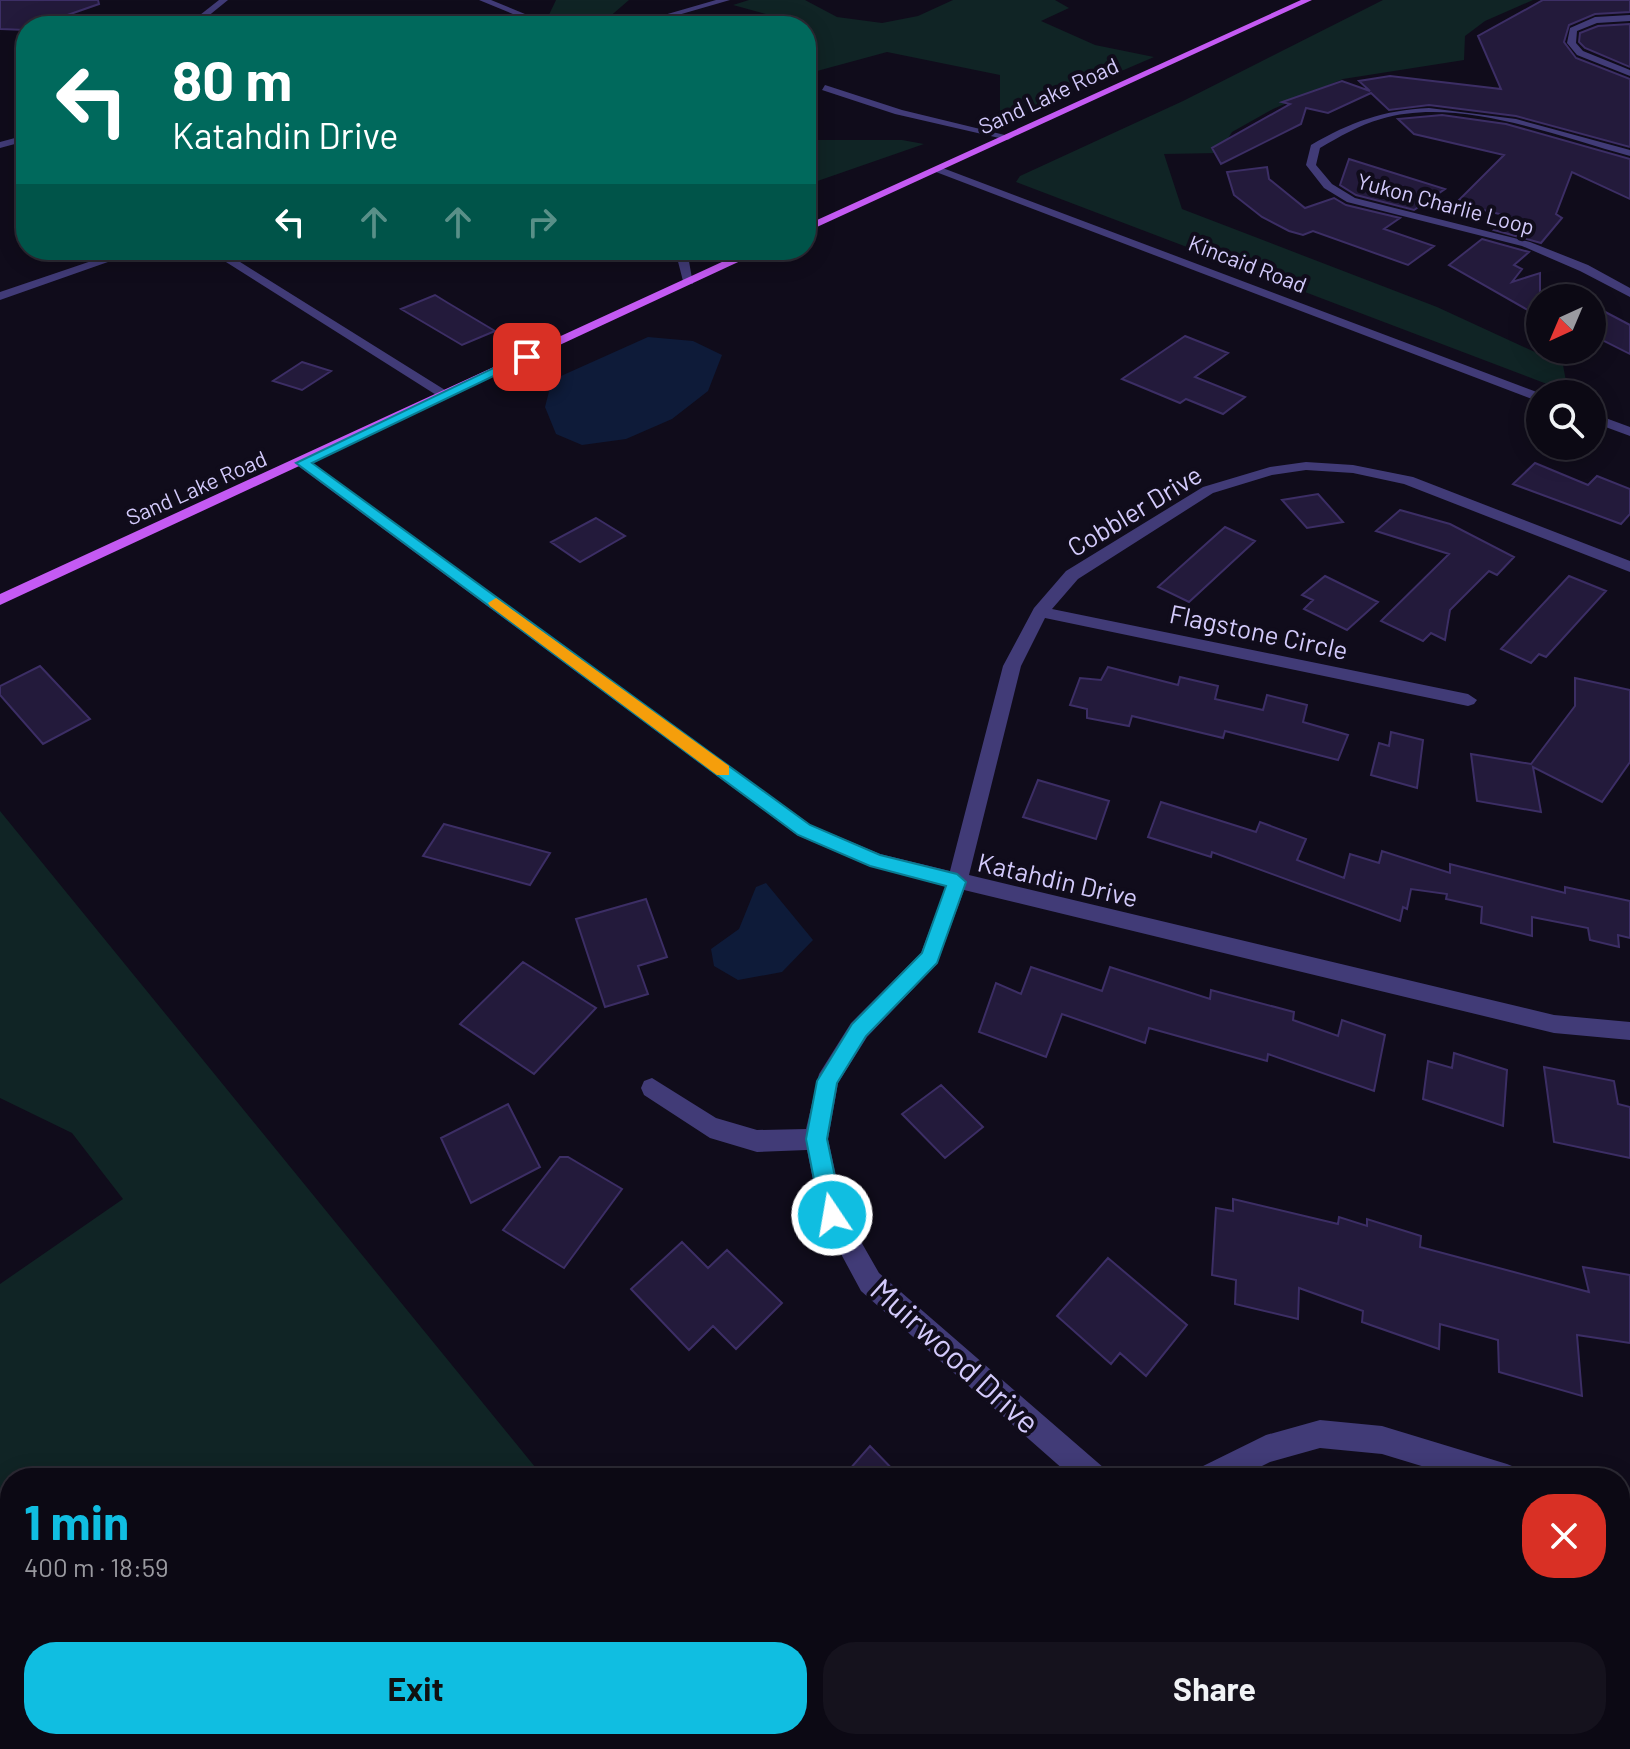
<!DOCTYPE html>
<html lang="en">
<head>
<meta charset="utf-8">
<style>
	:root { --surface:#0c0914; --page:#15121d; --text:#f1f3f6; --muted:#9a9aa0; --line:#2c2a34; --accent:#10bee1 }
	body { margin:0; font-family:Barlow,sans-serif; background:var(--page); color:var(--text); height:100vh; display:flex; flex-direction:column; font-size:30px; white-space:nowrap }
	* { box-sizing:border-box; margin:0 }
	p { font-size:26px; color:var(--muted) }
	.icon { flex:none; width:44px; height:44px; fill:none; stroke:currentColor; stroke-width:2; stroke-linecap:round; stroke-linejoin:round }
	.map { position:relative; flex:1; overflow:hidden }
	.drawer { position:absolute; left:0px; top:1468px; width:1630px; height:282px; display:flex; flex-direction:column; background:var(--surface); border-radius:32px 32px 0 0; box-shadow:0 4px 20px #0003,0 0 0 2px var(--line) }
	.drawer>* { flex:none }
	.hud { position:absolute; left:16px; top:16px; width:800px; height:244px; border-radius:32px; box-shadow:0 4px 20px #0003,0 0 0 2px var(--line); background:#00695c; color:#fff; overflow:hidden }
	.needle { width:52px; rotate:224deg }
	.controls { position:absolute; left:1526px; top:284px; display:grid; gap:16px }
	.controls a { display:grid; place-items:center; width:80px; height:80px; border-radius:50%; background:var(--surface); box-shadow:0 4px 20px #0003,0 0 0 2px var(--line); font-size:40px }
	.pin { position:absolute; display:grid; place-items:center; width:68px; height:68px; color:#fff; margin:-34px; border-radius:16px; box-shadow:0 4px 12px #0006 }
	.me { position:absolute; width:88px; margin:-44px; rotate:348deg; stroke-linejoin:round; filter:drop-shadow(0 0 6px #0008) }
	.turn { display:flex; align-items:center; gap:28px; height:168px; padding:0 24px; font-size:36px }
	.turn .icon { width:104px; height:104px; stroke-width:2.5 }
	.turn b { display:block; font-size:56px; line-height:68px }
	.lanes { display:flex; align-items:center; height:76px; padding:0 24px; background:#0003; justify-content:center; gap:40px; direction:ltr }
	.lanes .off { opacity:.35 }
	.round { display:grid; place-items:center; flex:none; width:84px; height:84px; border-radius:32px; background:var(--page) }
	.summary { display:flex; align-items:center; justify-content:space-between; height:136px; padding:0 24px }
	h1 { font-size:48px; font-weight:700; line-height:60px; color:var(--accent) }
	.action { display:flex; gap:16px; margin-top:auto; padding:16px 24px }
	.action a { flex:1; height:92px; border-radius:32px; background:var(--accent); color:#111; font-size:32px; font-weight:700; line-height:92px; text-align:center }
	.action a+a { background:var(--page); color:var(--text) }
	.map>svg:first-child { display:block }
	.green { fill:#102425 }
	.water { fill:#0e1b39 }
	.building { fill:#231a3b; stroke:#3c2e65; stroke-width:2 }
	.lines { fill:none; stroke-linecap:round; stroke-linejoin:round }
	.minor { fill:#413b77; fill-rule:evenodd }
	.major { fill:#c45af3; fill-rule:evenodd }
	.route { fill:#10bee1; stroke:#0a7c92; stroke-width:2 }
	.slow { fill:#f59e0b }
	.labels { text-anchor:middle; dominant-baseline:central; stroke-width:8; stroke-linejoin:round; paint-order:stroke }
	.far-street-label { font-size:22px; fill:#d3cafb; stroke:#100c1b }
	.street-label { font-size:26px; fill:#d3cafb; stroke:#100c1b }
	.near-street-label { font-size:32px; fill:#d3cafb; stroke:#100c1b }
</style>
</head>
<body>
<div class="map">
<svg width="1630" height="1749" viewBox="0 0 1630 1749">
	<rect width="100%" height="100%" fill="#100c1b"/>
	<path class="green" d="M556,0H629L600,25L547,19Z
		M749,0H805L837,17L882,23L918,16L953,0H1055L1069,8L1041,21L1095,45L1154,57L1000,123V75L887,52L806,74V26H763L773,16L733,5Z
		M1383,0H1533L1485,21L1465,36L1464,60L1343,79L1273,109L1232,132L1219,153L1164,154L1182,209L1437,307L1563,365L1568,392L1016,182L1020,176L1183,101Z
		M806,137L817,140H902L924,144L806,185Z
		M0,811L544,1478H10V1740H758L765,1749H0V1284L123,1199L72,1133L0,1098Z"/>
	<path class="water" d="M648,337L693,341L722,355L708,391L672,419L626,439L582,445L556,434L545,407L552,380Z
		M766,883L813,940L782,972L738,980L714,966L711,949L739,929L756,887Z"/>
	<path class="building" d="M0,0H98L99,4L36,26H26V30L0,29Z
		M1543,0H1630V12L1595,14L1569,25L1564,42L1576,58L1630,79V147L1516,116L1429,105L1389,110L1371,93L1328,113L1306,108L1301,124L1221,164L1212,148L1290,104L1282,102L1342,81L1370,91L1359,81L1390,76L1501,89L1478,36Z
		M1630,24V67L1585,48L1579,42L1580,33L1598,26Z
		M1442,115L1506,124L1630,159V199L1572,172L1556,214L1562,218L1541,243L1494,230L1511,217L1456,203L1504,155L1414,134L1398,119Z
		M1349,159L1445,189L1414,210L1356,195L1340,185Z
		M1267,167L1269,179L1305,208L1334,198L1346,205L1400,218L1384,229L1434,246L1408,265L1313,231L1303,235L1289,231L1262,217L1234,195L1227,172Z
		M1482,239L1529,252L1514,265L1522,269L1512,282L1540,273V317L1449,265Z
		M435,295L448,303L495,331L462,345L401,309Z
		M1592,305L1630,325V354L1592,335Z
		M1185,336L1228,353L1195,377L1245,397L1223,414L1186,399L1180,403L1122,379Z
		M302,362L331,371L302,390L273,381Z
		M1535,463L1588,485L1597,476L1630,489V514L1621,524L1513,484Z
		M1318,494L1343,522L1307,528L1282,500Z
		M1400,510L1450,524L1514,557L1497,575L1489,571L1450,610L1445,640L1431,633L1423,641L1381,621L1449,554L1376,531Z
		M596,518L625,536L580,562L551,542Z
		M1225,527L1255,541L1189,602L1158,587Z
		M1325,576L1378,602L1347,630L1304,609L1313,600L1302,595Z
		M1569,576L1606,591L1546,657L1539,654L1531,663L1501,649Z
		M40,666L90,719L43,744L0,695V686Z
		M1108,667L1178,685L1180,677L1218,686L1215,699L1263,710L1267,695L1307,705L1303,722L1348,735L1338,760L1225,731L1223,738L1132,716L1129,726L1087,718V709L1070,705L1080,678L1101,680Z
		M1575,678L1630,690V762L1602,802L1533,767L1541,812L1477,801L1471,754L1531,764L1575,706Z
		M1391,732L1423,740L1417,788L1371,775L1379,743L1389,746Z
		M1038,780L1109,801L1096,839L1023,817Z
		M1161,802L1256,832L1260,822L1306,839L1297,860L1344,878L1350,854L1379,863L1382,851L1450,873V864L1565,893V887L1630,901V938L1618,935L1619,947L1590,940L1588,928L1532,917V936L1481,923L1482,907L1446,899L1447,894L1411,889L1407,909L1403,907L1400,921L1212,852L1211,857L1148,837Z
		M444,824L550,853L530,885L423,856Z
		M646,899L667,957L638,966L648,994L605,1007L576,919Z
		M523,962L596,1008L534,1074L460,1024Z
		M1031,967L1102,991L1110,967L1210,999L1211,990L1294,1012L1293,1020L1338,1036L1342,1020L1385,1035L1374,1091L1268,1054L1267,1061L1149,1028L1145,1043L1062,1014L1046,1057L979,1032L996,983L1021,994Z
		M1454,1053L1507,1070L1503,1126L1423,1099L1428,1061L1452,1068Z
		M1544,1067L1614,1081L1618,1104L1630,1107V1158L1554,1142Z
		M941,1085L983,1127L945,1158L902,1114Z
		M508,1104L540,1167L471,1203L441,1138Z
		M560,1157H568L622,1189L564,1268L503,1230Z
		M1233,1199L1338,1224L1339,1217L1367,1226V1219L1421,1236L1420,1247L1589,1292L1583,1267L1630,1275V1343L1577,1335L1582,1396L1499,1372L1498,1340L1440,1324L1439,1349L1362,1322L1363,1311L1299,1288L1298,1319L1235,1304L1236,1280L1212,1275L1216,1208L1233,1211Z
		M682,1242L708,1268L727,1250L782,1303L736,1349L713,1326L689,1350L631,1289Z
		M1108,1258L1187,1325L1146,1376L1120,1353L1111,1364L1057,1316Z
		M870,1446L901,1478H842Z"/>
	<g class="lines">
		<path class="minor" d="M219,0H228L196,26H186Z
			M479,0H491L554,26H542Z
			M716,0H730L640,26H626Z
			M1630,15V21L1597,23L1577,31L1576,43L1583,51L1630,70V76L1577,55L1567,43L1570,28L1595,17Z
			M825,85L902,110L1013,137L1008,140L895,114L822,90Z
			M1429,108L1516,119L1630,150V156C1556,136 1458,96 1381,119C1359,125 1339,137 1320,148L1316,165L1332,184L1355,198L1530,242L1588,265L1630,288V297L1580,271L1522,246L1347,202L1324,188L1306,165L1311,145C1350,122 1384,110 1429,108Z
			M26,135V141L0,148V142Z
			M940,167L1542,394L1540,402L936,172V168Z
			M124,250H142L0,300V292Z
			M207,250H221L453,395L441,398Z
			M675,250H687L693,284L683,281Z
			M1592,413L1630,427V436L1592,422Z
			M303,459L811,825L880,854L950,871L1003,666L1034,608L1066,571L1203,487L1270,467L1306,462L1353,465L1413,477L1630,561V572L1404,484L1353,473L1306,470L1272,475L1213,493L1078,579L1052,609L1468,694L1477,700L1474,704L1468,706L1045,618L1021,666L969,875L1554,1015L1630,1022V1040L1554,1033L964,890L937,964L867,1037L838,1083L828,1139L844,1212L879,1273L1104,1468L1108,1478H1073L861,1291L820,1215L807,1150L757,1152L710,1138L644,1095L641,1088L644,1081L652,1078L716,1118L757,1130L806,1129L819,1074L851,1023L921,953L946,886L869,866L797,835L298,466V460Z
			M1320,1420L1382,1426L1507,1464L1517,1468L1521,1478H1461L1382,1454L1320,1448L1270,1462L1238,1478H1195L1199,1468L1266,1435Z
			M1620,1496L1630,1498V1526L1620,1524Z
			M1376,1740H1415L1419,1749H1380Z"/>
		<path class="major" d="M1301,0H1312L806,232V225Z
			M748,250H764L0,605V594Z"/>
	</g>
	<path class="route" d="M523,354L533,357L312,463L810,825L880,855L957,874L966,882L937,963L866,1036L837,1083L827,1139L843,1215L840,1222L832,1225L824,1222L821,1215L806,1139L817,1081L852,1024L922,953L946,886L870,866L798,835L296,463Z"/>
	<path class="slow" d="M496,598L729,766V775H717L490,606L488,603Z"/>
	<g class="labels">
		<g class="far-street-label">
			<text transform="translate(1048 95) rotate(-25)">Sand Lake Road</text>
			<text transform="translate(1446 203) rotate(15)">Yukon Charlie Loop</text>
			<text transform="translate(1248 263) rotate(21)">Kincaid Road</text>
			<text transform="translate(196 487) rotate(-24)">Sand Lake Road</text>
		</g>
		<g class="street-label">
			<text transform="translate(1134 510) rotate(-31)">Cobbler Drive</text>
			<text transform="translate(1259 631) rotate(12)">Flagstone Circle</text>
			<text transform="translate(1058 879) rotate(13)">Katahdin Drive</text>
		</g>
		<g class="near-street-label">
			<text transform="translate(956 1355) rotate(42)">Muirwood Drive</text>
		</g>
	</g>
</svg>
<div class="controls">
<a><svg class="needle" viewBox="-14 -14 28 28"><path d="M0-13l5 13h-10z" fill="#e53935"/><path d="M0 13l5-13h-10z" fill="#9a9aa0"/></svg></a>
<a><svg class="icon" aria-label="search" viewBox="0 0 24 24"><circle cx="10" cy="10" r="6"/><path d="M15 15l6 6"/></svg></a>
</div>
<div class="pin" style="left:527px;top:357px;background:#d93025"><svg class="icon" aria-label="arrive" viewBox="0 0 24 24"><path d="M6 21V4h12l-3 4 3 4H6"/></svg></div>
<svg class="me" style="left:832px;top:1215px" viewBox="-20 -20 40 40"><circle r="17" fill="#10bee1" stroke="#fff" stroke-width="3"/><path d="M0-11L8 9 0 5-8 9z" fill="#fff"/></svg>
<div class="hud">
<div class="turn"><svg class="icon" aria-label="left" viewBox="0 0 24 24"><path d="M17 20v-9H6M10 6l-5 5 5 5"/></svg><div><b>80 m</b>Katahdin Drive</div></div>
<div class="lanes"><svg class="icon" aria-label="left" viewBox="0 0 24 24"><path d="M17 20v-9H6M10 6l-5 5 5 5"/></svg><svg class="icon off" aria-label="ahead" viewBox="0 0 24 24"><path d="M12 20V5M6 11l6-6 6 6"/></svg><svg class="icon off" aria-label="ahead" viewBox="0 0 24 24"><path d="M12 20V5M6 11l6-6 6 6"/></svg><svg class="icon off" aria-label="right" viewBox="0 0 24 24"><path d="M7 20v-9h11M14 6l5 5-5 5"/></svg></div>
</div>
<section class="drawer">
<div class="summary"><div><h1>1 min</h1><p>400 m · 18:59</p></div><a class="round" style="background:#d93025;color:#fff"><svg class="icon" aria-label="close" viewBox="0 0 24 24"><path d="M6 6l12 12M18 6L6 18"/></svg></a></div>
<div class="action"><a>Exit</a><a>Share</a></div>
</section>
</div>
</body>
</html>
